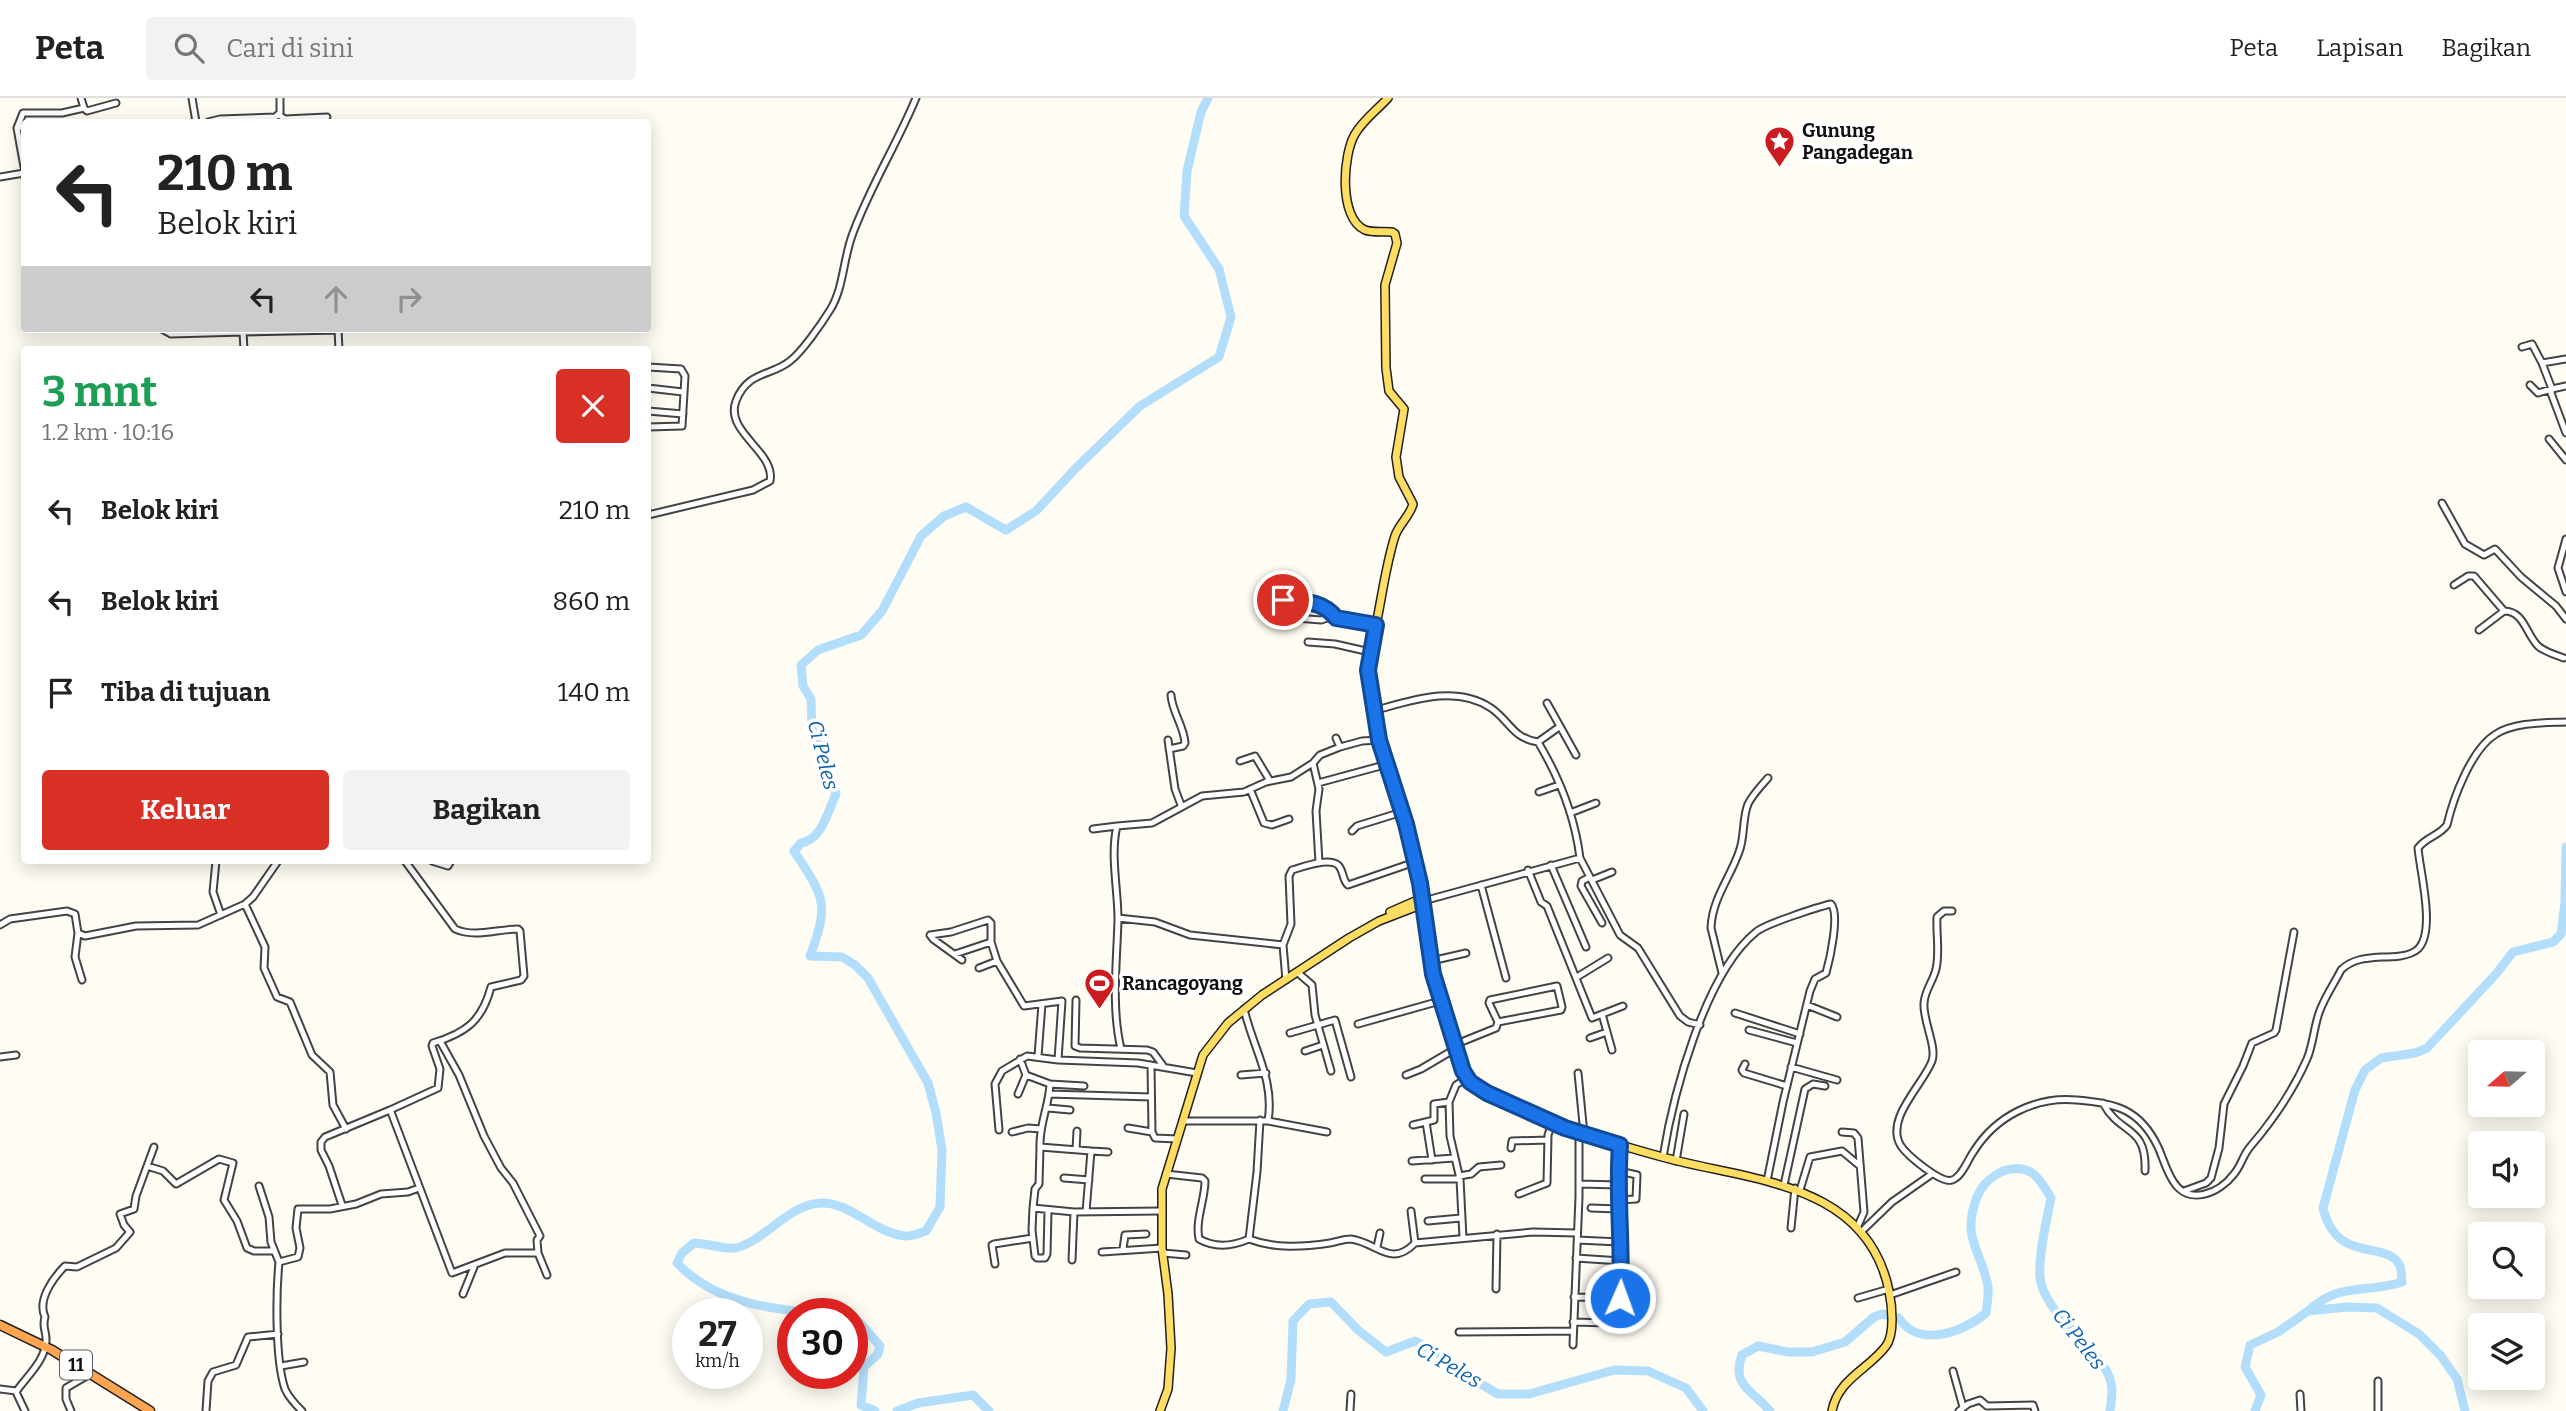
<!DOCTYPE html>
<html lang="id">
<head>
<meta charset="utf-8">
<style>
	:root { --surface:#fff; --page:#f2f2f2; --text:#222; --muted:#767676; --line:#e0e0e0; --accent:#d93025 }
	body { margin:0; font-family:Bitter,serif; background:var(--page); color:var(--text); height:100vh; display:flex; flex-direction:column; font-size:26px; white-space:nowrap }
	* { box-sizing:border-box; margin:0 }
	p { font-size:23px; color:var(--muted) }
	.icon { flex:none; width:38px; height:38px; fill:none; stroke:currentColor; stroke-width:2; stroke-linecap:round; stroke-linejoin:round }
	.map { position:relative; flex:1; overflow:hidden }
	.drawer { position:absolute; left:21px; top:248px; width:630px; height:518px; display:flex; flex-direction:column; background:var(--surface); border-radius:7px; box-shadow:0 4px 18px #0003 }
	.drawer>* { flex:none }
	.top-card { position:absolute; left:21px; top:21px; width:630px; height:214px; border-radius:7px; box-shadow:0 4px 18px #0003; background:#fff; color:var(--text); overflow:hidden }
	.needle { width:46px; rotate:250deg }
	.controls { position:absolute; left:2468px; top:942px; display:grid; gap:14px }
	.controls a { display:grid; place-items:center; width:77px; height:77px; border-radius:7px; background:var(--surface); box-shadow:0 4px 18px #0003; font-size:35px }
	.speed { position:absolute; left:672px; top:1200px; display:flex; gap:14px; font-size:35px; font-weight:700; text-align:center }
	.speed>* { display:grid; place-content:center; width:91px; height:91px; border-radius:50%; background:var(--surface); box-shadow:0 4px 18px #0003; line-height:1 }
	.speed small { font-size:18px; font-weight:400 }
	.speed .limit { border:10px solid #d22; background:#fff; color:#111 }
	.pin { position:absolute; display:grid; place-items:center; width:60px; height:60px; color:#fff; margin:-30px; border:4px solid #fff; border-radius:50%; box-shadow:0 2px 7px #0007 }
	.me { position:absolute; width:77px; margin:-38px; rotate:2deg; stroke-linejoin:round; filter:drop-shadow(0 0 5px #0008) }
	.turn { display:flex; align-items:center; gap:24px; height:147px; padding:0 21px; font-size:32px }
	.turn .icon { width:91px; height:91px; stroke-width:2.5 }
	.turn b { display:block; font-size:49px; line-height:60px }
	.lanes { display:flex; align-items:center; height:66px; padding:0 21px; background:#0003; justify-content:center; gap:35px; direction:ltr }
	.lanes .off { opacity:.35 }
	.round { display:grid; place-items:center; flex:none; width:74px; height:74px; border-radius:7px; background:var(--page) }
	.overview { display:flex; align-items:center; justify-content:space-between; height:119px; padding:0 21px }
	h1 { font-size:42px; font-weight:700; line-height:52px; color:#1e9e55 }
	.cta { display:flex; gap:14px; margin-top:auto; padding:14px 21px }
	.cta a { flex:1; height:80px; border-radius:7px; background:var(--accent); color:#fff; font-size:28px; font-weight:700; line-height:80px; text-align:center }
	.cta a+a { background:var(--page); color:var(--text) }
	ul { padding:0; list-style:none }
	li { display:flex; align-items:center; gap:21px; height:91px; padding:0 21px }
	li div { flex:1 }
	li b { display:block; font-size:26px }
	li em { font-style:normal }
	header { display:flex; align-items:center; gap:42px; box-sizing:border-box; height:98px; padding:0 35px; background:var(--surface); border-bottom:2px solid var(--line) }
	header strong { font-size:33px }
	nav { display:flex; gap:38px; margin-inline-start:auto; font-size:24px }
	.search { width:490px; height:63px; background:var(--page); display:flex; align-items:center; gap:18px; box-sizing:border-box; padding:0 24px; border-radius:7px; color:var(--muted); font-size:26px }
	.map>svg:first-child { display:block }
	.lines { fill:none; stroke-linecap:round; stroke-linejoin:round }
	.river { stroke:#b3defb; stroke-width:9 }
	.minor-casing { stroke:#434343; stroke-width:9 }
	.major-casing { stroke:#212121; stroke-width:10 }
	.highway-casing { stroke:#212121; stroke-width:11 }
	.minor { stroke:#fff; stroke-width:5 }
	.major { stroke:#ffdd63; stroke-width:7 }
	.highway { stroke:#ffa551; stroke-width:8 }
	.route-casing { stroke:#114b97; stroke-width:18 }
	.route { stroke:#1a73e8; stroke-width:12 }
	.labels { text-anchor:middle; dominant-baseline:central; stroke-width:7; stroke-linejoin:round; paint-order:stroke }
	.shield { fill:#fff; stroke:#585858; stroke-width:2 }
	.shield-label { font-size:18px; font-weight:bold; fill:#101010 }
	.poi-label { font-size:19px; font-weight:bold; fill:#101010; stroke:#fff; text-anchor:start }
	.water-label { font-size:21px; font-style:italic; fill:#0e63ad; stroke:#fff }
</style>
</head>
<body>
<header>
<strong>Peta</strong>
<div class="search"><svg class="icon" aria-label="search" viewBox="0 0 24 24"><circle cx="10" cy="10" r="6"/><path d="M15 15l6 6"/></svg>Cari di sini</div>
<nav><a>Peta</a><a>Lapisan</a><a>Bagikan</a></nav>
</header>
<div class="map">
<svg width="2566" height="1313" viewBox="0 0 2566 1313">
	<rect width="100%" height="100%" fill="#fffdf3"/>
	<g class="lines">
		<path class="river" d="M2308,1213C2340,1183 2365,1196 2402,1184C2401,1179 2402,1172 2400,1168C2386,1140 2337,1168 2323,1110L2355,992L2365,972L2381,960L2415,955L2427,950L2496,876L2513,854L2553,844L2561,836L2565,804L2566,749
			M830,1216C775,1211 718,1208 677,1165L682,1155L694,1145C706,1145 727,1152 736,1150C766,1142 789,1106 821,1105C851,1104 874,1135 905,1138C911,1139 920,1135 926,1133L940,1109L942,1052L936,1015L928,985L868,880L855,867L842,859L810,858C830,805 824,799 794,753L801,745C822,742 828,713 836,696L812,631L811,601L803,588L801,567L818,552L861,537L882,513L921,438L944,418L966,409L1006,432L1036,413L1076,370L1140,308L1219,259L1231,219L1219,171L1184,118L1187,73L1201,14L1208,0
			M852,1222L860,1225L880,1248L878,1256L864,1269L861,1307L875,1313
			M897,1313L918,1305L973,1297L989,1313
			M1283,1313L1291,1282L1293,1223L1309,1206L1331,1204L1358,1232L1386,1254L1415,1243L1441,1257L1464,1276L1498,1296H1529L1614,1272L1648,1273L1686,1290L1703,1313
			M1770,1313C1752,1292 1731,1288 1742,1257L1758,1248L1788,1254H1812L1845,1244L1874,1219L1882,1216L1899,1220C1918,1251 1964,1234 1986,1215C1987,1207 1989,1196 1988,1188C1981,1152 1961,1140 1977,1099C1984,1081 2006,1066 2026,1072C2038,1076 2045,1090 2051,1100C2047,1119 2036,1167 2041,1185C2051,1225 2110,1255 2112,1291C2112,1298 2111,1306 2110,1313
			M2255,1313L2261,1297L2245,1269L2250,1247L2278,1234L2308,1213L2347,1209L2377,1210L2419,1236L2441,1258L2457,1281L2465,1313"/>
		<defs>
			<path id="minor" d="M192,0L196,24
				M84,10L87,13L116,5
				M279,17L285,21L327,19
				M208,24L220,21L275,19L280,15V0
				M24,28L17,30L24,69
				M17,30L23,15H62L84,10L81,0
				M0,79L24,75
				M162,231L171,236L243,234L244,252
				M243,231V234L338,232
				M338,231L339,252
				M2522,249L2532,246L2542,265L2566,261
				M648,269L681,271L685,278L682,328L648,329
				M2530,287L2538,295L2552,291L2542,265
				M2566,288L2552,291L2551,295L2566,335
				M648,290L683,294
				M648,313L683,316
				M2549,341L2566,362
				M2442,405L2465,446L2484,457L2495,451L2521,479L2556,508L2566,521
				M648,417L753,392L770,383C776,354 724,334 736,303C747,273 772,278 790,263C802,254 822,225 830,212C844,190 843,160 853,135C870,89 897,46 916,0
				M2566,441L2558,470L2566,494
				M2454,487L2468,478H2474L2504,513
				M1279,495L1283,502C1297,502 1317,501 1328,510C1334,515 1333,519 1341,521L1376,527
				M1297,502L1293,516L1296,520L1321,522L1334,518
				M2479,532L2504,513C2524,513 2526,536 2538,548C2545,554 2555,557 2564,560
				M1308,544L1335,546L1370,554
				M1547,605L1576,657
				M1373,613C1410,603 1455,586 1491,610C1510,623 1512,640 1538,644C1559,679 1575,720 1580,760L1427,802L1423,806
				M1168,642L1175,691L1181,707
				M1538,644L1559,629
				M1340,649L1362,643L1379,642
				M1169,651L1183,648L1185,645C1184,628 1172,614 1171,597
				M1240,663L1255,658L1270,683
				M1313,665L1319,691L1316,713L1319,765
				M1318,685L1388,666
				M1250,691L1264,725L1272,727L1289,721
				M1539,694L1559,687
				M1570,715L1596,705
				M1093,731L1117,728
				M1352,733L1357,728L1402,714
				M1580,760L1620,837L1638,850L1680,918L1688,924L1700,927
				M216,763L213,794L221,817
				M405,763L455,831C475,840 497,831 518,831L520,833L524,878L521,882L491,889C482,923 466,935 433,945L432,948L440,971L438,990L390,1012L391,1014L452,1175L505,1155H538L547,1177
				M432,763L448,768L451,763
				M1551,767L1586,849
				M1528,772L1541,804L1547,808L1592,920L1623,908
				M1590,779L1582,783L1581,788L1602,825
				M1592,782L1612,774
				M1481,787L1506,880
				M245,806L265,849L264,870L277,899L290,904L312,957L330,974L333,1007L346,1031
				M1952,813H1944L1937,819C1936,836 1940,854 1936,871C1933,884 1924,893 1924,906C1923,923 1937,949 1932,963C1923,987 1884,1021 1901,1048C1907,1057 1941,1086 1952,1082C1962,1079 1968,1061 1974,1053C1996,1018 2036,998 2077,1002C2115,1005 2140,1011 2158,1049C2163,1060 2166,1072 2173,1083C2188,1108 2219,1096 2234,1076C2241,1068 2243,1057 2250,1049C2273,1022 2293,993 2307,961C2313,947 2314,929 2319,915C2324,900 2334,886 2341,872C2352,861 2366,860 2381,859C2392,859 2409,859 2418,851C2436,833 2420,774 2418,750C2426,739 2439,738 2447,727C2453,701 2471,651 2496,636C2515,624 2544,625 2566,624
				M1118,820L1155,824L1190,837L1283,847L1291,826L1289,778L1292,772C1303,769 1328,759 1338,767C1344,773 1342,782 1348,787L1415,764
				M0,827L10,821L67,813L75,816L78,835L85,838L136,828L198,827L245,806L253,799L278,763
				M78,835L75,859L82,882
				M1283,847L1286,882
				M955,856L991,844L997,863L1024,908L1062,903L1058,962
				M962,862L933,841L930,837L951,834L988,822L991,825V844
				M1431,863L1466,855
				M979,870L997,863
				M1297,874L1312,887L1315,917L1331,973
				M1722,875L1711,830C1712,801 1730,780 1739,754C1745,739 1742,721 1748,706C1753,696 1761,688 1768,680
				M1577,879L1608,860
				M1076,902L1075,948L1080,950L1147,952L1153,954L1164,969
				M1807,907L1837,919
				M1735,915L1800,936
				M1602,916L1612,952
				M1358,926L1440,903
				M1749,932L1797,945
				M1290,935L1335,922L1351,979
				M1590,940L1607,934
				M440,943L459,977L484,1038L501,1070L513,1085L540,1138L537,1142L538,1155
				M1454,947L1496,930L1498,924L1489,905L1490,902L1557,888L1562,909L1561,912L1498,924
				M1121,951C1111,908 1117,864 1118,821C1118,791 1110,757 1117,728L1152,725L1202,698L1244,694L1266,684L1291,679L1313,665L1320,657L1340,649L1336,640
				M1305,953L1323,947
				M1038,958L1042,906
				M0,959L16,957
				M1020,961L1026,977L1050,986C1049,1008 1039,1026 1040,1049L1091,1053L1086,1114
				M1745,966L1742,972L1744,975L1787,988
				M1151,967L1152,1034
				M1791,969L1837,982
				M1578,975L1584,1036
				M1241,977L1266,975
				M1406,977L1421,971L1455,951
				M1050,986L1084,988
				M1018,996L1026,977
				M1049,996L1151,999
				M2103,1005C2120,1038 2147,1026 2145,1073
				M1048,1010L1070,1012
				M1183,1023H1268C1275,982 1253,950 1244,911
				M1268,1023L1327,1034
				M1426,1024L1432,1062
				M1413,1027L1434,1022V1006L1449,1004
				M1128,1030L1152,1034L1155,1040L1177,1041
				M999,1032L995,986L1002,973L1027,958L1058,962L1138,965L1197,975
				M1012,1034L1028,1030L1041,1031
				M1842,1034L1854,1035L1858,1040L1864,1114L1857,1130
				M1511,1050L1512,1043L1548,1042
				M1076,1052L1077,1033
				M1091,1053L1108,1054
				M1663,1059C1673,997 1705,875 1756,834C1765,826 1818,809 1831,806C1840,816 1830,861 1826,875L1815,881L1810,893L1783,1004L1767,1083
				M1412,1063L1454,1060
				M1676,1063L1684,1016
				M147,1068L163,1073L176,1086L219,1061L233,1065L224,1102L237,1123L247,1150L254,1153H274
				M1166,1076L1202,1080L1205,1083C1205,1102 1195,1122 1199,1141C1215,1150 1233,1148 1249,1141C1275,1151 1303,1149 1330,1145C1337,1144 1343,1141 1351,1141C1378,1145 1391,1170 1415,1145L1533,1134L1577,1135
				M1459,1078L1471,1076L1479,1069L1501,1067
				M1064,1080L1089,1082
				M1425,1081H1460
				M1579,1086L1619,1087
				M1784,1087L1805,991L1813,986L1825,988
				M259,1088L269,1119L271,1144L279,1164
				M1800,1092L1810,1059L1842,1053L1860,1068
				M2184,1093L2206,1085L2211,1080L2219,1050L2224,1006L2243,968L2252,945L2274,935L2276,932L2294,834
				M1519,1096L1547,1085L1548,1037L1552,1025
				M1618,1102L1636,1101L1637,1077L1619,1073
				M342,1107L329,1068L321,1052V1044L325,1039L390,1012
				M1033,1110L1035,1091L1039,1086L1040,1049
				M1591,1110L1618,1111
				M1048,1113L1047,1156L1045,1160H1037L1035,1158L1032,1132L1033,1110L1074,1114L1161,1113
				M1411,1113L1415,1145
				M1428,1123L1461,1120
				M1791,1130L1795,1090
				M1861,1134L1892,1104L1932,1076
				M1463,1140L1460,1081L1450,1038L1449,1004L1456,987L1467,980
				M1249,1141L1257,1074L1260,1022
				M1577,1142L1620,1144
				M1377,1149L1380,1135
				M1123,1151L1125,1137L1146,1136
				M1102,1154L1162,1150
				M1163,1155L1186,1157
				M1576,1160L1621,1163
				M1072,1162L1074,1114
				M995,1166L992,1147L994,1146L1033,1140
				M1496,1191L1497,1136
				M463,1196L474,1169
				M1890,1197L1956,1174
				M1574,1199L1620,1200C1623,1149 1616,1098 1621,1047
				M1858,1200L1889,1191
				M1573,1224L1610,1225
				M1459,1234L1572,1233
				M1573,1247L1579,1099V1034
				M281,1268L304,1264
				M1953,1273L1963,1309
				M0,1291L16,1293
				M2300,1296L2301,1313
				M25,1313L16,1294C26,1279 47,1261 46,1241C46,1232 42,1229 45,1219C37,1202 53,1180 65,1168L77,1169L116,1150L130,1134L124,1127L120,1116L134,1111L136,1098L154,1049
				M71,1313L66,1301V1290L90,1276
				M206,1313L208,1283L213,1274L236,1267L248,1239L278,1236
				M302,1313C295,1306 289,1300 285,1291C275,1262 276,1195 279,1164L298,1159L300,1150L296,1130L298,1111H330L356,1106L381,1096L408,1094L419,1090
				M1350,1313L1351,1296
				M1959,1313L1968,1306L1980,1302L1987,1308L2033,1307L2035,1313
				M2378,1313V1283"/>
			<path id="major" d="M1388,0C1377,12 1363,22 1355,36C1343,56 1338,120 1365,132C1373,135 1384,133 1392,134L1395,136L1397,145L1385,187L1386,270L1389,293L1404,311L1396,359L1399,379L1413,406C1410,418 1399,426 1395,438C1387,463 1383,491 1378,517C1375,535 1368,553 1368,572C1369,630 1397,683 1410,739C1420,784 1425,828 1432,873C1435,894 1443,913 1449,933C1454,949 1458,971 1470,984C1484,998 1508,1005 1525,1013C1570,1033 1618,1047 1666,1060C1751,1083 1867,1084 1889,1193C1892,1207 1895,1236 1886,1248C1869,1271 1838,1281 1832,1313
				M1390,814L1422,800
				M1160,1313L1168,1291L1171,1250L1168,1196L1162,1150V1091L1203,957L1228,925L1262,897L1349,840L1379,823L1423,806"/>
			<path id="highway" d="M0,1227L52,1252L150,1313"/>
		</defs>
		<use href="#minor" class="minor-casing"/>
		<use href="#major" class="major-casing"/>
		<use href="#highway" class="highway-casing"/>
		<use href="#minor" class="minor"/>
		<use href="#major" class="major"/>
		<use href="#highway" class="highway"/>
	</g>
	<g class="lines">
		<defs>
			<path id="route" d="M1283,502C1303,504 1322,502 1336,520L1376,527L1368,572L1379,642L1406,726L1420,785L1433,876L1463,973L1470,984L1487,995L1565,1030L1620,1047C1616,1098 1623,1149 1620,1200"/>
		</defs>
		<use href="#route" class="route-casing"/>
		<use href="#route" class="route"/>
	</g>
	<defs>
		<symbol id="sight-pin" viewBox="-11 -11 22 30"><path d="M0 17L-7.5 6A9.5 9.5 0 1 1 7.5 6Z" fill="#cc1b1f" stroke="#fff"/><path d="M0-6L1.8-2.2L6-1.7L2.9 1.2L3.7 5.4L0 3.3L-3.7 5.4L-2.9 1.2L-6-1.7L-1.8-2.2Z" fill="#fff"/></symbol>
		<symbol id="stadium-pin" viewBox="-11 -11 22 30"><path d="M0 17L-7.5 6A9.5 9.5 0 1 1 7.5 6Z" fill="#cc1b1f" stroke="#fff"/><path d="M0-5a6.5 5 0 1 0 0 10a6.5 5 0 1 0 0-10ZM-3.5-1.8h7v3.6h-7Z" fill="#fff"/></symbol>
	</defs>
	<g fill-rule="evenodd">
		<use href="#sight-pin" x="1762" y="26" width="35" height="47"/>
		<use href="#stadium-pin" x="1082" y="868" width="35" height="47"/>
	</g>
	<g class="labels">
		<rect class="shield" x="60" y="1252.5" width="32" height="29" rx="5"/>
		<g class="shield-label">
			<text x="76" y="1267">11</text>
		</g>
		<g class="poi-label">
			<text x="1802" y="32">Gunung<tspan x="1802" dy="22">Pangadegan</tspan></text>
			<text x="1122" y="885">Rancagoyang</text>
		</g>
		<g class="water-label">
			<text transform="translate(823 657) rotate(76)">Ci Peles</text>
			<text transform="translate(2079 1241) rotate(52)">Ci Peles</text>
			<text transform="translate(1449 1267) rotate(30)">Ci Peles</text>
		</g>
	</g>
</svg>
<div class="controls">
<a><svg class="needle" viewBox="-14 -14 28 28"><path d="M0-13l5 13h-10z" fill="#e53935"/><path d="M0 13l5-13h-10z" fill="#767676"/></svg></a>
<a><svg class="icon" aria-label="sound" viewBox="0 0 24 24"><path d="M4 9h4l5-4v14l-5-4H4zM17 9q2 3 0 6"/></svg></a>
<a><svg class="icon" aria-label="search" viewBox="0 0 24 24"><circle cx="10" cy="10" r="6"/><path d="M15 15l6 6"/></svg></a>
<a><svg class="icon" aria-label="layers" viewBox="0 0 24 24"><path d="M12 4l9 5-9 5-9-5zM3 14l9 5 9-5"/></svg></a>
</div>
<div class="speed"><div>27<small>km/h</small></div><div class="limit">30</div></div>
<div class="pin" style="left:1283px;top:502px;background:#d93025"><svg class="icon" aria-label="arrive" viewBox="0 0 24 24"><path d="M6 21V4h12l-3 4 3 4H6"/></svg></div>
<svg class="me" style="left:1620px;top:1200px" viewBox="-20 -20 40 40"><circle r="17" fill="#1a73e8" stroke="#fff" stroke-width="3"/><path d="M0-11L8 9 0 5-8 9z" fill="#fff"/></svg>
<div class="top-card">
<div class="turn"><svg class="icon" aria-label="left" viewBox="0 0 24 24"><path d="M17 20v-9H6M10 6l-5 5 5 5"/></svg><div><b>210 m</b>Belok kiri</div></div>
<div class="lanes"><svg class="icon" aria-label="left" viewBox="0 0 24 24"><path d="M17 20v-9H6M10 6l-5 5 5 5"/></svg><svg class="icon off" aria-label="ahead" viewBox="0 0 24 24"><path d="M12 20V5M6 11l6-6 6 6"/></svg><svg class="icon off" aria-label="right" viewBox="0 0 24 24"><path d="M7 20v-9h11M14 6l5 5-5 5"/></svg></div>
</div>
<section class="drawer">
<div class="overview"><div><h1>3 mnt</h1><p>1.2 km · 10:16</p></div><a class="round" style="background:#d93025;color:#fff"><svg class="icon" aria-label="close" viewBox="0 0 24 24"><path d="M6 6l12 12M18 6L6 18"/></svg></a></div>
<ul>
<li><svg class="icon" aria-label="left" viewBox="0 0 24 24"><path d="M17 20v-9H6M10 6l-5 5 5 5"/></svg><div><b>Belok kiri</b></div><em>210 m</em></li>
<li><svg class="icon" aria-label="left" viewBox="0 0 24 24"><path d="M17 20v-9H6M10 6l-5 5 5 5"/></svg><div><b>Belok kiri</b></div><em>860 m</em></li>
<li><svg class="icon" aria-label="arrive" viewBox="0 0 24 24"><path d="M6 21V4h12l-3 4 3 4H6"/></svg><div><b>Tiba di tujuan</b></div><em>140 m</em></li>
</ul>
<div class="cta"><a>Keluar</a><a>Bagikan</a></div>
</section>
</div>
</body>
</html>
